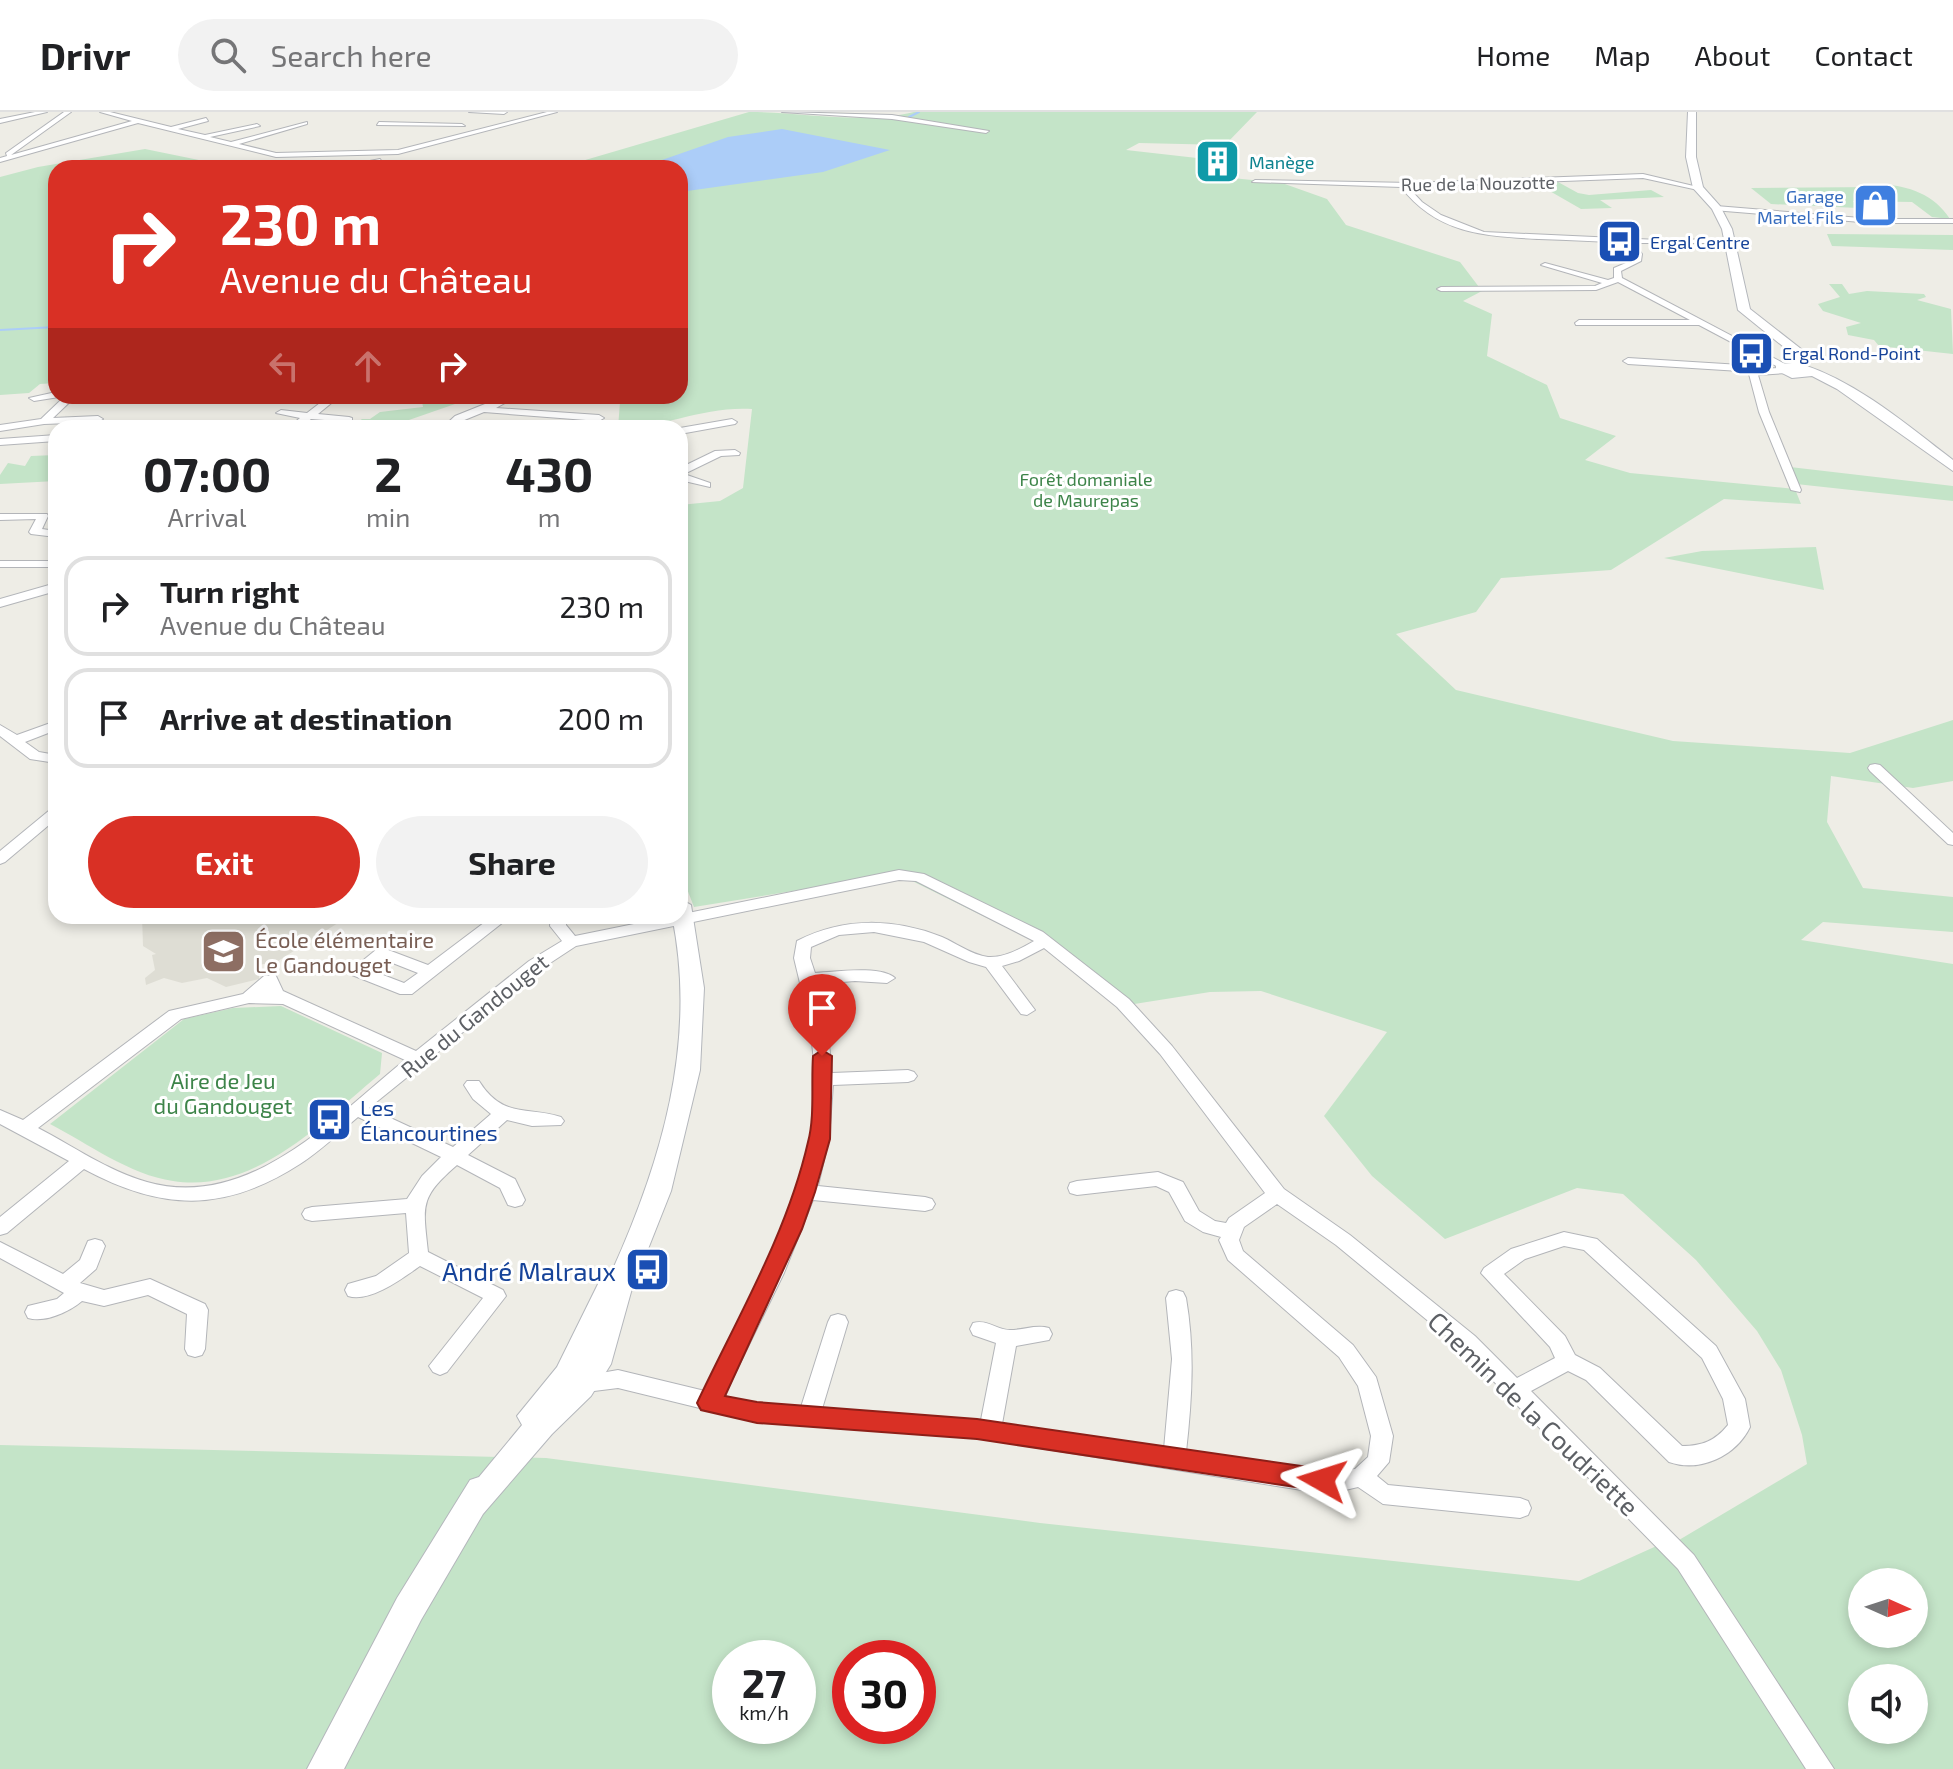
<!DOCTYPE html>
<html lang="en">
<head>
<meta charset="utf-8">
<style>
	:root { --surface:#fff; --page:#f2f2f2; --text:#202124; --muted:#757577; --line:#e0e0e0; --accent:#d93025 }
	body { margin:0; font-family:"Exo 2",sans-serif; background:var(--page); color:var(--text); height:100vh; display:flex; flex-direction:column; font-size:30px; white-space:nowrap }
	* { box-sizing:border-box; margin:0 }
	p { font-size:26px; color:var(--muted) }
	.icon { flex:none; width:44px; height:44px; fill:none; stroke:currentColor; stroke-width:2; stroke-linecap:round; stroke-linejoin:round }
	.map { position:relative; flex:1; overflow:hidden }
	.drawer { position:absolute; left:48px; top:308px; width:640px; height:504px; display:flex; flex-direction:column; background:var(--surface); border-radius:24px; box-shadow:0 4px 12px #0003 }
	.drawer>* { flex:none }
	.banner { position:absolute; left:48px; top:48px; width:640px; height:244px; border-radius:24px; box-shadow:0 4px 12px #0003; background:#d93025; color:#fff; overflow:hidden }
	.needle { width:52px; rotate:93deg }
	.controls { position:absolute; left:1848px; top:1456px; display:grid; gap:16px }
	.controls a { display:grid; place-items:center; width:80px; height:80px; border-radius:50%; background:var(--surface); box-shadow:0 4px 12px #0003; font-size:40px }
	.speed { position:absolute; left:712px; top:1528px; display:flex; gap:16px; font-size:40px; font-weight:700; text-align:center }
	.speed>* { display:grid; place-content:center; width:104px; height:104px; border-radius:50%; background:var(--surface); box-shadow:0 4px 12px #0003; line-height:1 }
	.speed small { font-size:20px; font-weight:400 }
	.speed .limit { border:12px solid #d22; background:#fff; color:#111 }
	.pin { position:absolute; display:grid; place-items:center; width:68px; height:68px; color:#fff; margin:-82px -34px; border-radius:50% 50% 50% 0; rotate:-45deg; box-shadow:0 0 8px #0007 }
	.pin .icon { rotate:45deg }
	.me { position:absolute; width:88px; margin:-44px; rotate:276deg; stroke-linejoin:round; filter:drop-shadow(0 0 6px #0008) }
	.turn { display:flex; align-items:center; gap:28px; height:168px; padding:0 40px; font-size:36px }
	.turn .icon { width:104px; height:104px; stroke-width:2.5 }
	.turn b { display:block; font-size:56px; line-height:68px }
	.lanes { display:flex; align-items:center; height:76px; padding:0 40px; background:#0003; justify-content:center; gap:40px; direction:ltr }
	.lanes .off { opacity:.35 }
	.eta { display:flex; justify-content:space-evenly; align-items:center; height:136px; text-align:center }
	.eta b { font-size:48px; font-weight:700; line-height:56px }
	.cta { display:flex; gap:16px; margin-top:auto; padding:16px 40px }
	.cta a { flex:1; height:92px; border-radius:48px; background:var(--accent); color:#fff; font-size:32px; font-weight:700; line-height:92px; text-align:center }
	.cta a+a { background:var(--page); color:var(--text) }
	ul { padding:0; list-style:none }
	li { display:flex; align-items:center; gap:24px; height:100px; margin:0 16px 12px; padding:0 24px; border:4px solid var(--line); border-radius:24px }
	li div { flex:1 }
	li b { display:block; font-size:30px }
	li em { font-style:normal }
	header { display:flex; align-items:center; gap:48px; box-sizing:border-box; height:112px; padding:0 40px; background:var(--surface); border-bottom:2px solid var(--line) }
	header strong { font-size:38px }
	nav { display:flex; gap:44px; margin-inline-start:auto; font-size:28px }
	.search { width:560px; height:72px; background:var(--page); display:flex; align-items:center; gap:20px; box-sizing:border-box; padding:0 28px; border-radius:44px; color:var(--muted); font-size:30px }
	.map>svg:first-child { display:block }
	.education { fill:#deddd4 }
	.green { fill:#c4e4c8; fill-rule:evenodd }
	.water { fill:#accdf8 }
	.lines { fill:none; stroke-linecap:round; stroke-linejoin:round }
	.stream { stroke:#accdf8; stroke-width:2 }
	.street-casing { stroke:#b3b5b9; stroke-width:2 }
	.secondary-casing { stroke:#b4b7bc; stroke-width:2 }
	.street { fill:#fff; fill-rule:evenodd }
	.secondary { fill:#fff; fill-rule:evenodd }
	.route { fill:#d93025; stroke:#8d1f18; stroke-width:2 }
	.labels { text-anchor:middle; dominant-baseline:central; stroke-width:6; stroke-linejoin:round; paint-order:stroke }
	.far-culture-label { font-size:18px; fill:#0d838f; stroke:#fff; text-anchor:start }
	.far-street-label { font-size:18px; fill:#5d6065; stroke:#fff }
	.far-shop-label { font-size:18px; fill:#366cbe; stroke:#fff; text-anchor:end }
	.far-transit-label { font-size:18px; fill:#164399; stroke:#fff; text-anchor:start }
	.far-park-label { font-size:18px; fill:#3d8449; stroke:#fff }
	.education-label { font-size:22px; fill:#785e54; stroke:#fff; text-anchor:start }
	.street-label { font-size:22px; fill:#5d6065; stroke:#fff }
	.park-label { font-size:22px; fill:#3d8449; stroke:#fff }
	.transit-label { font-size:22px; fill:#164399; stroke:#fff; text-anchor:start }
	.near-transit-label { font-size:26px; fill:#164399; stroke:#fff; text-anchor:end }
	.near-street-label { font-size:26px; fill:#5d6065; stroke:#fff }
</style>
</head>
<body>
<header>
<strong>Drivr</strong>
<div class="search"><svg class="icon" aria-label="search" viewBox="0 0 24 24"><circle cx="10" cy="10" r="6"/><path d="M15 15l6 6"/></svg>Search here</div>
<nav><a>Home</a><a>Map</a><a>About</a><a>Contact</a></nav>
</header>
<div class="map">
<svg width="1953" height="1657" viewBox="0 0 1953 1657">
	<rect width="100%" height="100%" fill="#eeede6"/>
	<path class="education" d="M142,804H349L278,849L259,853V867L226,875L207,866L182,871L164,866L146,873L145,866L155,858L152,843L156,842L143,834Z"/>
	<path class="green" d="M749,0C804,0 860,13 914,0H1257L1225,33L1139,31L1126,38L1197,46L1222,65L1282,71L1327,87L1346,113L1460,150L1482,179L1463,189L1492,202L1487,244L1547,273L1560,306L1616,324L1585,348L1630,361L1795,377L1801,392L1724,387L1611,458L1501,466L1476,500L1396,522L1456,578L1673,629L1850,641L1953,608V669L1913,676L1831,664L1827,710L1863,776L1953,785V820L1823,810L1801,828L1953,852V1657H0V1333L546,1346L1040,1411L1579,1469L1672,1427L1679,1428L1807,1352L1802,1323L1781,1258L1757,1219L1696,1148L1623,1082L1577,1076L1445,1127L1372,1064L1324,1004L1387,920L1261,879L1210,880L1128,893L1036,830L898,762L694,795L680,759V393L720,389L743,376L752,297C704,294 663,316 618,316L620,290L680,284V56H558ZM1862,1470H1914V1522H1862ZM730,1546H798V1614H730ZM850,1546H918V1614H850ZM1862,1566H1914V1618H1862Z
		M145,37L238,56H56V271L40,272L29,281L0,283V65L38,55Z
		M1534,70H1558L1578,81L1589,83L1651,78L1664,85L1600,88L1612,96L1581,97Z
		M1880,72C1909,74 1934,82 1950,107L1932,105L1912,90L1853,89L1858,96L1771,92L1751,76L1879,75Z
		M1827,122L1953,123V138L1832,134Z
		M1829,172H1842L1849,182L1867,179L1924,182L1926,185L1917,188L1951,197L1953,242L1879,234L1874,228L1848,223L1846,215L1861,211L1823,199L1818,192L1840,185Z
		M421,284H478L386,316H357L362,312L357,311L362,307H370L380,300L423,295Z
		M56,343V369L0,372V363L8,351L25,354L31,344Z
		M1790,355L1953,374V389L1796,372Z
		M1816,435L1824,478L1664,446L1702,439Z
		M281,894L382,941L380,962C322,1010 255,1082 173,1069C130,1063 87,1031 50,1012L184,907L233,896Z"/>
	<path class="water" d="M782,17L890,38L823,60L680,80V56H639L728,25Z"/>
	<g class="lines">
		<path class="stream" d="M909,5L919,0
			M0,218L56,215"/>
		<defs>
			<path id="street" d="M35,0H47L0,11V7Z
				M64,0H71L11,43L132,9L100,0H110L171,15L206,6L208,9L178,17L205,23L257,12L260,14L210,25L231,30L307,10V12L239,32L276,41L398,38L547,0H557L398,42L276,45L138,11L0,50V46L7,44L6,41Z
				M469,0H507L504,2Z
				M782,0L892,3L989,19L986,21L892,7Z
				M379,10L462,12L465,14L377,13Z
				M380,47L382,50L341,56L344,54Z
				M1643,62L1702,76L1698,78L1643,66L1408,75L1422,90L1441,103L1484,120L1659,128L1732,127L1729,131H1634L1642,142L1641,149L1621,159L1622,166L1785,252L1784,256L1788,259L1786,261L1758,263L1769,300L1801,378L1800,380L1791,378L1759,300L1749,262L1740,259L1628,252L1623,249L1628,246L1741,253L1754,257L1780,256L1699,213H1576L1575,211L1579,208H1690L1618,170L1596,178L1441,179L1437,177L1441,175L1595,174L1602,171L1541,153L1545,151L1608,168L1614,166V156L1633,148L1634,142L1625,131C1597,129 1568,128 1539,127C1484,124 1437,122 1401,75L1252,70L1255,68L1411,71Z
				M1716,94L1873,107H1953V111H1873L1713,98Z
				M56,280V284L59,285L34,289L29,286Z
				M65,284H76L53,306L98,304L103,307L98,310L44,312L0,319V313L41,307Z
				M329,284H340L318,302L349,305L352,306V310L311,307L299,316H288L300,306L276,301L281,298L307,301Z
				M395,284H410L405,287Z
				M505,284H517L496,296L599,303L604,306L599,309L484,300L462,309L452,316H442L455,304Z
				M732,307L737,310L735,312L680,322V316Z
				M56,323V329L0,333V327Z
				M735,338L740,341L739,343L721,344L684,362L710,371V375L680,368V356L715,339Z
				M0,402H47L48,404L42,417L56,419V425L31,422L29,420L36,407L0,408Z
				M0,449H56V455H0Z
				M56,471V479L0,495V487Z
				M56,609V618L25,630L39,640L56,643V651L30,647L0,624V613L17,623Z
				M1875,652L1880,653L1953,721V733L1948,732L1870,659L1868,656L1870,653Z
				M56,696V707L5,750L0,752V739L51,697Z
				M899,758L924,762L1043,820L1129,887L1172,934L1284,1077L1350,1123L1475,1224L1517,1266L1555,1246L1550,1235L1481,1161L1484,1156L1511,1137L1564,1120L1597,1127L1716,1234L1745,1287L1750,1315C1736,1344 1700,1361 1669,1350L1586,1268L1568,1259L1531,1279L1694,1443L1834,1657H1806L1678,1457L1461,1236L1336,1133L1277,1092L1244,1115L1239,1128L1243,1139L1353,1233L1376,1265L1393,1324L1389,1350L1377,1364L1388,1373L1520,1386L1528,1389L1531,1396L1528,1403L1520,1406L1383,1392L1358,1375L1341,1379L1302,1378L977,1326L757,1310L618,1276L586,1280L578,1277L575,1271L578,1265L618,1258L705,1279L779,1127L804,1059L811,1026L815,958L810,913L794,846L797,829C843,805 894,806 942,825C956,831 972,843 988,845C1004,846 1020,837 1034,829L916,769L899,768L576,834L541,857L369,996L453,1035L491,1002L473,987L464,973L467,969H479C503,1007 526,994 561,1005L564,1009L561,1013L532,1014L507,1008L468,1043L515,1067L525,1088L522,1093L515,1095L508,1093L500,1076L457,1053C419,1086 423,1093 428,1140L503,1178L506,1184L447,1260L440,1263L433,1260L429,1254L483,1186L420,1154C403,1166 370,1191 348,1184L345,1178L348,1172L376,1164L409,1141L406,1101L312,1109L305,1107L302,1102L305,1097L312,1095L407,1087L422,1064L441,1045L358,1005C339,1021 320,1039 300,1052C224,1101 162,1099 84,1057L7,1121L0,1123V1105L69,1049L0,1012V998L23,1008L169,899L243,882L264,864H276L283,879L416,939L529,849L562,829L550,814L551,804H567L566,813L575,824ZM874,820L924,830L969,850L986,855L1021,902L1027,903L1035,898L1002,854L1019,849L1044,836L1117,895L1160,942L1265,1081L1229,1106L1226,1111L1215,1109L1199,1099L1183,1070L1158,1060L1077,1069L1070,1071L1068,1076L1070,1081L1077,1083L1156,1074L1169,1080L1185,1109L1203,1120L1221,1125L1219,1128L1228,1148L1339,1245L1358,1274L1371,1324L1368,1345L1355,1357L1341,1359L1302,1358L1186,1340C1192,1288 1195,1238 1186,1186L1183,1180L1176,1178L1169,1180L1166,1186L1172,1247L1164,1337L1002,1312L1016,1234L1049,1228L1052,1222L1049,1216C1036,1212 1024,1218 1010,1218C997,1218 987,1207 973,1211L970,1217L973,1223L996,1231L981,1308L822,1297L848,1210L845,1204L838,1202L831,1204L828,1210L801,1295L757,1292L724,1284L784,1161L813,1088L925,1099L932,1097L935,1092L932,1087L925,1085L818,1074L829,1026L833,973L908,970L914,968L917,964L914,960L908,958L832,961L827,913L817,872L855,869L887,871L895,866C881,853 834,860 815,861L810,846L811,835L839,823ZM249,891L283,892L405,948C333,1006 249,1099 147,1070C108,1059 73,1034 38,1016L181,907ZM1564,1134L1584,1138L1702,1246L1723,1287L1728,1313C1715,1329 1702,1334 1682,1334L1600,1256L1575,1243L1565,1224L1504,1162L1525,1147Z
				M493,804H511L412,882H400L352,863L350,859L377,837L383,836L428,853ZM385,848L418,861L404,871L370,858Z
				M95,1127L102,1129L105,1134L96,1157L80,1171L104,1178L150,1167L205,1192L208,1198L205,1237L202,1243L195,1245L188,1243L185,1237L187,1202L148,1183L104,1194L82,1189C69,1200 45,1211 28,1206L25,1200L28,1194L57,1187L64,1181L0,1146V1130L63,1162L80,1148L88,1129Z"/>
			<path id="secondary" d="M1688,0H1696V45L1703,75L1720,94L1732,117L1750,197L1805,240L1804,253C1860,272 1907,313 1953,348V359L1837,277L1812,264L1792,266L1776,258V252L1792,251L1795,244L1738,198L1722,117L1712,97L1693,76L1686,45Z
				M680,787L691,793L704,876L700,958L671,1079L631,1180L611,1252L591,1284L552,1322L483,1402L421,1508L344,1657H307L397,1486L470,1368L479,1365L522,1313L517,1304L557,1255L599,1170L608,1168C661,1053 698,930 672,804H680Z"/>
		</defs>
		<use href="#street" class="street-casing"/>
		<use href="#secondary" class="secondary-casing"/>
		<use href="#street" class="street"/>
		<use href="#secondary" class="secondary"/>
	</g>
	<path class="route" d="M822,938L832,944L830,1027L815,1080L802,1117L725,1284L757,1290L977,1307L1322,1357L1331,1361L1334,1368L1331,1376L1322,1379L977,1327L757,1311L701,1298L697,1291C737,1206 787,1122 808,1030C815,1004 811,972 813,944Z"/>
	<defs>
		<symbol id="building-square" viewBox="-11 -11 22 22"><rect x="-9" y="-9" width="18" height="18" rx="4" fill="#0f9aa8" stroke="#fff"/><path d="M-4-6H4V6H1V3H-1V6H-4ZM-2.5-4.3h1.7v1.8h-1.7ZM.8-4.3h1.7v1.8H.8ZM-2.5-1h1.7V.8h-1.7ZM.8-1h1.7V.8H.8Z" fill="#fff"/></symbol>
		<symbol id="shop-square" viewBox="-11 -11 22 22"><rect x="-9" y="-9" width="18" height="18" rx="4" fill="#3f7fe0" stroke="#fff"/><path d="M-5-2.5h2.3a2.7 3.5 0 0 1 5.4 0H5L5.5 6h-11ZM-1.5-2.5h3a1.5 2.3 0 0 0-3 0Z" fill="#fff"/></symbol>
		<symbol id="bus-square" viewBox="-11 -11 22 22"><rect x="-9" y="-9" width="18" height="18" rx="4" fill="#1a4fb4" stroke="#fff"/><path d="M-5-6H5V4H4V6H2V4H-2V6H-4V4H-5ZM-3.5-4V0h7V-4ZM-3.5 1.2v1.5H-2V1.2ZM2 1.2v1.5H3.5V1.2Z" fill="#fff"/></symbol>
		<symbol id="school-square" viewBox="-11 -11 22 22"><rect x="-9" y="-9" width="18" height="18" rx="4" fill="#8d6e63" stroke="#fff"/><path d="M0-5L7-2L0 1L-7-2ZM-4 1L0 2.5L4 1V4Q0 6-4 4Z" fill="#fff"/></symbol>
	</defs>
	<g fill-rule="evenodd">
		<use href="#building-square" x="1192" y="24" width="51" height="51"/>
		<use href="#shop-square" x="1850" y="68" width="51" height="51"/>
		<use href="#bus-square" x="1594" y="104" width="51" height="51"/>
		<use href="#bus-square" x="1726" y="216" width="51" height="51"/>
		<use href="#school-square" x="198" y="814" width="51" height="51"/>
		<use href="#bus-square" x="304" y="982" width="51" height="51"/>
		<use href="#bus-square" x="622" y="1132" width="51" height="51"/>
	</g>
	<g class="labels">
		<g class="far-culture-label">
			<text x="1249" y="50">Manège</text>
		</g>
		<g class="far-street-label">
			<text transform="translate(1478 71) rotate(-1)">Rue de la Nouzotte</text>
		</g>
		<g class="far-shop-label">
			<text x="1844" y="84">Garage<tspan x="1844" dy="21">Martel Fils</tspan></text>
		</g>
		<g class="far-transit-label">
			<text x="1650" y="130">Ergal Centre</text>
			<text x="1782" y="241">Ergal Rond-Point</text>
		</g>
		<g class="far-park-label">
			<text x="1086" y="367">Forêt domaniale<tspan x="1086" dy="21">de Maurepas</tspan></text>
		</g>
		<g class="education-label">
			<text x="255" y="827">École élémentaire<tspan x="255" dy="25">Le Gandouget</tspan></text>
		</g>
		<g class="street-label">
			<text transform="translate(474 903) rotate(-39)">Rue du Gandouget</text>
		</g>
		<g class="park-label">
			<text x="223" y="968">Aire de Jeu<tspan x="223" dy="25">du Gandouget</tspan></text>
		</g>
		<g class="transit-label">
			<text x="360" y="995">Les<tspan x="360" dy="25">Élancourtines</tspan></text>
		</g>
		<g class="near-transit-label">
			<text x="616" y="1158">André Malraux</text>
		</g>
		<g class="near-street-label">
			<text transform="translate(1534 1301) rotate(44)">Chemin de la Coudriette</text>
		</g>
	</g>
</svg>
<div class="controls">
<a><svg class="needle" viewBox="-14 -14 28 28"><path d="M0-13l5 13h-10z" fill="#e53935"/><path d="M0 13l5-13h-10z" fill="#757577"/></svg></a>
<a><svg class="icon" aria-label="sound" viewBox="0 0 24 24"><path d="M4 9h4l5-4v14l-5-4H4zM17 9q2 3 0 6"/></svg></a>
</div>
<div class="speed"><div>27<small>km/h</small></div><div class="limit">30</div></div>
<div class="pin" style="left:822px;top:944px;background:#d93025"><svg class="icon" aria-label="arrive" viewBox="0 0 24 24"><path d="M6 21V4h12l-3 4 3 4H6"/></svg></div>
<svg class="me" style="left:1322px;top:1368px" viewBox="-20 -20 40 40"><path d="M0-17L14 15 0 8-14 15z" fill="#d93025" stroke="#fff" stroke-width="4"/></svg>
<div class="banner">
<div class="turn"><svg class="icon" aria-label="right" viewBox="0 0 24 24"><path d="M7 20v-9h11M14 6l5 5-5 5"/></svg><div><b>230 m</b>Avenue du Château</div></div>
<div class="lanes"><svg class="icon off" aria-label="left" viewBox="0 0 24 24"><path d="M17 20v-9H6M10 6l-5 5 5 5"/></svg><svg class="icon off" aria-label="ahead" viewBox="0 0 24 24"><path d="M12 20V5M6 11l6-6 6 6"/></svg><svg class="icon" aria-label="right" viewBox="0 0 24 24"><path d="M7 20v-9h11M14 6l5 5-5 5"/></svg></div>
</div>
<section class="drawer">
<div class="eta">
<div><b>07:00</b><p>Arrival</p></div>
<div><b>2</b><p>min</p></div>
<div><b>430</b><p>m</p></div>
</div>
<ul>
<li><svg class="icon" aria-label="right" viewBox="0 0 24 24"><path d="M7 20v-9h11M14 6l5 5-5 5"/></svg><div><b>Turn right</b><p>Avenue du Château</p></div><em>230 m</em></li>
<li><svg class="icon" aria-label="arrive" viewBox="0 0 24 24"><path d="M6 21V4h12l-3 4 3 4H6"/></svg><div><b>Arrive at destination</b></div><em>200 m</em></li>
</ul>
<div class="cta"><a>Exit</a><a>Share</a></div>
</section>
</div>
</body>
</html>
